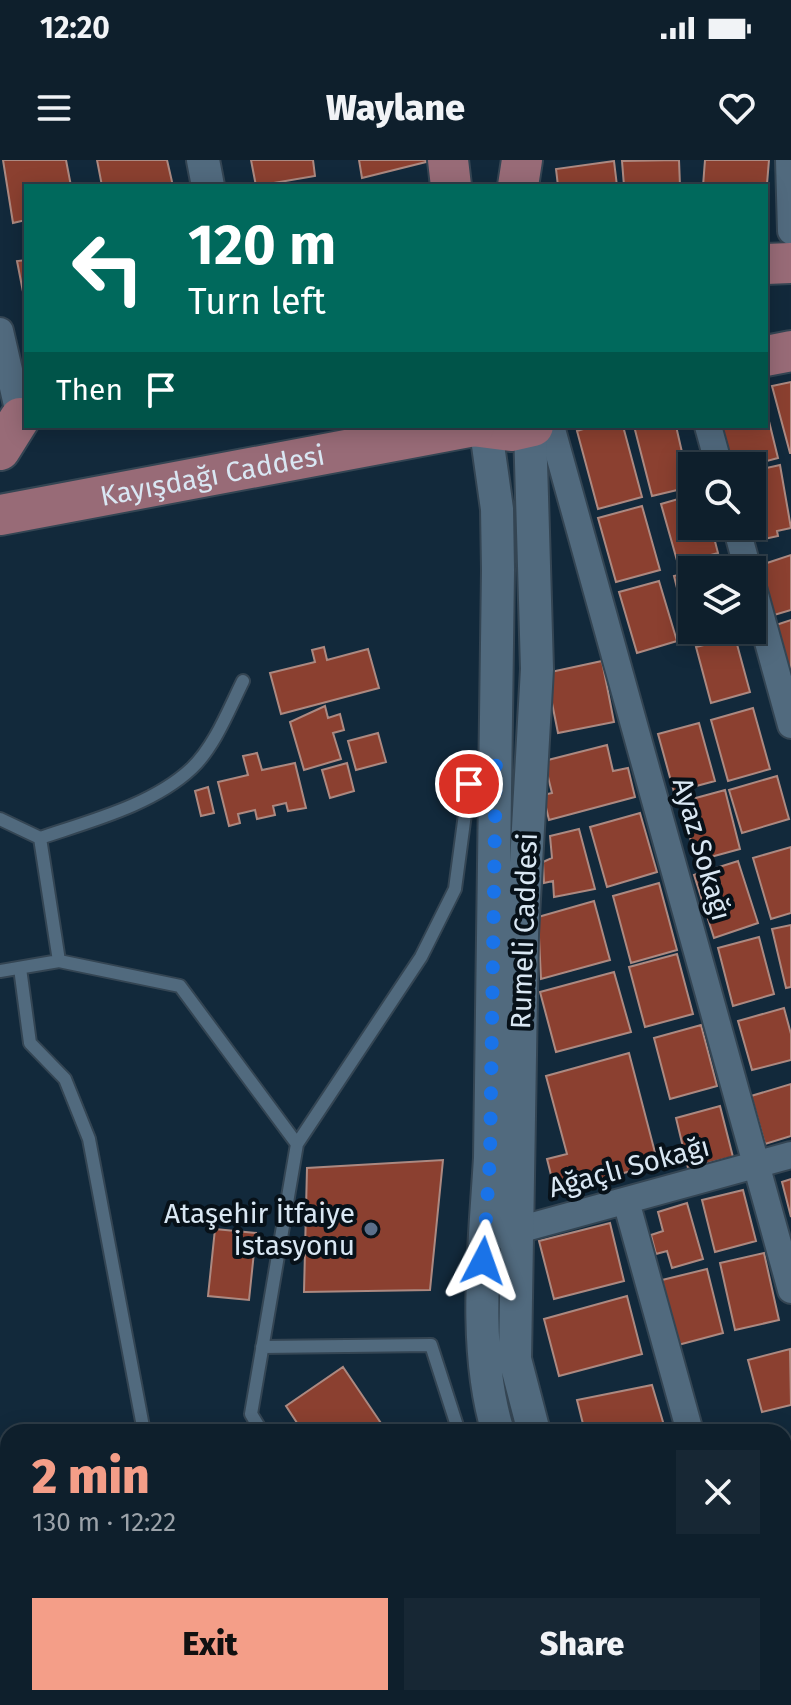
<!DOCTYPE html>
<html lang="en">
<head>
<meta charset="utf-8">
<style>
	:root { --surface:#0e1f2c; --page:#172734; --text:#f1f3f6; --muted:#9ba2a9; --line:#2e3d48; --accent:#f49e88 }
	body { margin:0; font-family:"Fira Sans",sans-serif; background:var(--page); color:var(--text); height:100vh; display:flex; flex-direction:column; font-size:30px; white-space:nowrap }
	* { box-sizing:border-box; margin:0 }
	p { font-size:26px; color:var(--muted) }
	.icon { flex:none; width:44px; height:44px; fill:none; stroke:currentColor; stroke-width:2; stroke-linecap:round; stroke-linejoin:round }
	.map { position:relative; flex:1; overflow:hidden }
	.panel { position:absolute; left:0px; top:1264px; width:792px; height:282px; display:flex; flex-direction:column; background:var(--surface); border-radius:24px 24px 0 0; box-shadow:0 4px 20px #0003,0 0 0 2px var(--line) }
	.panel>* { flex:none }
	.banner { position:absolute; left:24px; top:24px; width:744px; height:244px; border-radius:0px; box-shadow:0 4px 20px #0003,0 0 0 2px var(--line); background:#00695c; color:#fff; overflow:hidden }
	.controls { position:absolute; left:678px; top:292px; display:grid; gap:16px }
	.controls a { display:grid; place-items:center; width:88px; height:88px; border-radius:0px; background:var(--surface); box-shadow:0 4px 20px #0003,0 0 0 2px var(--line); font-size:40px }
	.pin { position:absolute; display:grid; place-items:center; width:68px; height:68px; color:#fff; margin:-34px; border:4px solid #fff; border-radius:50%; box-shadow:0 2px 8px #0007 }
	.me { position:absolute; width:88px; margin:-44px; rotate:4deg; stroke-linejoin:round; filter:drop-shadow(0 0 6px #0008) }
	.turn { display:flex; align-items:center; gap:28px; height:168px; padding:0 32px; font-size:36px }
	.turn .icon { width:104px; height:104px; stroke-width:2.5 }
	.turn b { display:block; font-size:56px; line-height:68px }
	.then { display:flex; align-items:center; height:76px; padding:0 32px; background:#0003; gap:16px; font-size:30px }
	.round { display:grid; place-items:center; flex:none; width:84px; height:84px; border-radius:0px; background:var(--page) }
	.overview { display:flex; align-items:center; justify-content:space-between; height:136px; padding:0 32px }
	h1 { font-size:48px; font-weight:800; line-height:60px; color:var(--accent) }
	.cta { display:flex; gap:16px; margin-top:auto; padding:16px 32px }
	.cta a { flex:1; height:92px; border-radius:0px; background:var(--accent); color:#111; font-size:32px; font-weight:800; line-height:92px; text-align:center }
	.cta a+a { background:var(--page); color:var(--text) }
	.status { display:flex; justify-content:space-between; align-items:center; height:56px; padding:0 40px; background:var(--surface); direction:ltr }
	.status svg { height:22px; fill:currentColor }
	header { display:flex; justify-content:space-between; align-items:center; height:104px; padding:0 32px; background:var(--surface); font-size:36px; font-weight:800 }
	.map>svg:first-child { display:block }
	.green { fill:#2e4f22 }
	.building { fill:#8b4030; stroke:#ac8981; stroke-width:2 }
	.lines { fill:none; stroke-linecap:round; stroke-linejoin:round }
	.service-casing { stroke:#344553; stroke-width:16 }
	.minor-casing { stroke:#344553; stroke-width:30 }
	.tertiary-casing { stroke:#344553; stroke-width:36 }
	.primary-casing { stroke:#344553; stroke-width:44 }
	.service { stroke:#516a7e; stroke-width:12 }
	.minor { stroke:#516a7e; stroke-width:26 }
	.tertiary { stroke:#516a7e; stroke-width:32 }
	.primary { stroke:#986b77; stroke-width:40 }
	.route { stroke:#1a73e8; stroke-width:14; stroke-dasharray:0 25.2 }
	.service-dot { fill:#5c6f8a; stroke:#071119; stroke-width:3 }
	.labels { text-anchor:middle; dominant-baseline:central; stroke-width:8; stroke-linejoin:round; paint-order:stroke }
	.street-label { font-size:28px; fill:#d9e7f3; stroke:#071119 }
	.poi-label { font-size:28px; fill:#d9e7f3; stroke:#071119; text-anchor:end }
</style>
</head>
<body>
<div class="status"><b>12:20</b><svg viewBox="0 0 49 12"><path d="M0 12V9h3v3zM5 12V6h3v6zM10 12V3h3v9zM15 12V0h3v12zM26 1h20v11H26zM47 4h2v5h-2z"/></svg></div>
<header><svg class="icon" aria-label="menu" viewBox="0 0 24 24"><path d="M4 6h16M4 12h16M4 18h16"/></svg>Waylane<svg class="icon" aria-label="heart" viewBox="0 0 24 24"><path d="M12 20l-8-8c-3-5 5-10 8-4 3-6 11-1 8 4z"/></svg></header>
<div class="map">
<svg width="791" height="1545" viewBox="0 0 791 1545">
	<rect width="100%" height="100%" fill="#12293b"/>
	<path class="green" d="M235,1538H315L304,1545H239Z"/>
	<path class="building" d="M3,0H66L71,26H26V60L13,63Z
		M97,0H167L173,26H102Z
		M251,0H313L315,16L256,26Z
		M359,0H425L426,2L362,18Z
		M679,0L680,26H624L622,1Z
		M705,0H769L766,36V26H703Z
		M614,1L617,26H558L556,9Z
		M26,100V142H25L17,101Z
		M791,222V293H790L772,226Z
		M766,249L778,298L748,306H731L720,266H766Z
		M593,266H623L642,337L598,349L577,271Z
		M634,266H676L690,327L652,336Z
		M780,305L791,368L777,371L778,376L750,382L747,366H752V319L759,318L757,310Z
		M692,335V366H711L718,393L678,404L661,344Z
		M642,346L660,410L616,422L598,358Z
		M791,395V450L774,455L758,406Z
		M692,412V470H729L690,480L674,416Z
		M659,421L677,481L637,493L619,432Z
		M791,460V526L773,466Z
		M735,477L750,532L711,543L696,487Z
		M324,487L327,500L368,489L379,528L281,554L270,513L315,502L312,490Z
		M602,501L614,562L558,573L546,513Z
		M325,546L328,558L340,554L344,570L333,573L341,599L304,610L290,562Z
		M753,548L770,609L728,621L711,560Z
		M699,563L715,621L674,632L658,574Z
		M378,573L386,602L356,610L348,581Z
		M607,585L613,611L628,608L635,637L549,660L543,635L552,633L544,601Z
		M257,593L262,610L295,603L306,648L288,651L286,643L273,646L275,655L257,659L255,650L238,654L240,663L229,666L218,622L248,615L243,596Z
		M347,603L354,631L330,638L322,610Z
		M777,616L789,659L742,673L729,630Z
		M208,627L214,653L201,656L195,631Z
		M725,630L740,689L696,701L681,642Z
		M640,653L657,712L607,727L590,667Z
		M579,669L595,729L554,737L553,721L544,723L543,702L552,698L550,676Z
		M791,687V753L771,759L753,698Z
		M738,701L758,763L714,778L694,715Z
		M659,723L677,790L631,803L613,736Z
		M594,741L610,800L541,819L538,757Z
		M791,765V827L786,828L772,769Z
		M759,777L774,834L733,846L718,788Z
		M677,794L693,854L645,867L629,807Z
		M614,812L631,872L556,892L540,832Z
		M784,848L791,874V900L752,910L738,861Z
		M701,865L717,926L670,939L654,878Z
		M629,893L658,1004L555,1031L547,999L567,994L546,916Z
		M791,924V976L765,984L751,936Z
		M720,946L733,997L688,1008L676,958Z
		M443,1000L430,1130L304,1132L307,1008Z
		M791,1019V1057L782,1022Z
		M743,1030L756,1081L715,1092L702,1040Z
		M687,1043L703,1099L672,1108L667,1091L656,1094L651,1075L663,1071L658,1052Z
		M610,1063L624,1121L554,1139L539,1081Z
		M215,1069L256,1073L249,1140L208,1136Z
		M764,1093L779,1160L735,1170L720,1103Z
		M707,1109L723,1173L678,1185L662,1120Z
		M627,1136L642,1194L559,1216L544,1159Z
		M790,1189L791,1245L762,1252L748,1200Z
		M343,1207L387,1272H303L286,1246Z
		M652,1225L666,1272H585L577,1240Z
		M791,1337V1383L784,1357V1339Z
		M790,1412L791,1462L784,1464V1413Z
		M791,1488V1545H785L784,1489Z
		M662,1538H741L743,1545H664Z"/>
	<g class="lines">
		<defs>
			<path id="service" d="M0,659L40,678L59,801
				M40,678C90,661 153,645 192,608C215,586 229,549 243,521
				M20,808L30,883L65,919L89,979L144,1272
				M0,811L59,801L180,826L297,984L251,1254L262,1272
				M297,984L421,797L455,729L469,624L489,603
				M262,1187L431,1185L459,1272
				M109,1545L114,1538
				M447,1545L452,1538"/>
			<path id="minor" d="M789,0L791,71
				M0,171L20,258
				M551,266L791,1130
				M708,266L719,306
				M736,366L748,410
				M752,424L791,565
				M626,1041L690,1272
				M500,1075L791,995
				M763,1538L765,1545"/>
			<path id="tertiary" d="M203,0L208,26
				M530,268L537,509L522,774L515,1199L534,1272
				M486,271L497,349L498,410L490,998C485,1084 472,1188 498,1272
				M584,1538L586,1545
				M616,1538L618,1545"/>
			<g id="primary">
				<path d="M448,0L451,26"/>
				<path d="M518,26L522,0"/>
				<path d="M766,104L791,103"/>
				<path d="M766,196L791,191"/>
				<path d="M472,266L511,271L533,266"/>
				<path d="M0,290L20,258"/>
				<path id="s1" d="M0,355L474,266"/>
			</g>
		</defs>
		<use href="#service" class="service-casing"/>
		<use href="#minor" class="minor-casing"/>
		<use href="#tertiary" class="tertiary-casing"/>
		<use href="#primary" class="primary-casing"/>
		<use href="#service" class="service"/>
		<use href="#minor" class="minor"/>
		<use href="#tertiary" class="tertiary"/>
		<use href="#primary" class="primary"/>
	</g>
	<g class="lines">
		<path class="route" d="M469,624L496,595L490,998L483,1101"/>
	</g>
	<circle class="service-dot" cx="371" cy="1069" r="8"/>
	<g class="labels">
		<g class="street-label">
			<text stroke="none"><textPath href="#s1" startOffset="216">Kayışdağı Caddesi</textPath></text>
			<text transform="translate(702 689) rotate(74)">Ayaz Sokağı</text>
			<text transform="translate(524 771) rotate(-88)">Rumeli Caddesi</text>
			<text transform="translate(629 1007) rotate(-15)">Ağaçlı Sokağı</text>
		</g>
		<g class="poi-label">
			<text x="355" y="1053">Ataşehir İtfaiye<tspan x="355" dy="32">İstasyonu</tspan></text>
		</g>
	</g>
</svg>
<div class="controls">
<a><svg class="icon" aria-label="search" viewBox="0 0 24 24"><circle cx="10" cy="10" r="6"/><path d="M15 15l6 6"/></svg></a>
<a><svg class="icon" aria-label="layers" viewBox="0 0 24 24"><path d="M12 4l9 5-9 5-9-5zM3 14l9 5 9-5"/></svg></a>
</div>
<div class="pin" style="left:469px;top:624px;background:#d93025"><svg class="icon" aria-label="arrive" viewBox="0 0 24 24"><path d="M6 21V4h12l-3 4 3 4H6"/></svg></div>
<svg class="me" style="left:483px;top:1101px" viewBox="-20 -20 40 40"><path d="M0-17L14 15 0 8-14 15z" fill="#1a73e8" stroke="#fff" stroke-width="4"/></svg>
<div class="banner">
<div class="turn"><svg class="icon" aria-label="left" viewBox="0 0 24 24"><path d="M17 20v-9H6M10 6l-5 5 5 5"/></svg><div><b>120 m</b>Turn left</div></div>
<div class="then">Then<svg class="icon" aria-label="arrive" viewBox="0 0 24 24"><path d="M6 21V4h12l-3 4 3 4H6"/></svg></div>
</div>
<section class="panel">
<div class="overview"><div><h1>2 min</h1><p>130 m · 12:22</p></div><a class="round"><svg class="icon" aria-label="close" viewBox="0 0 24 24"><path d="M6 6l12 12M18 6L6 18"/></svg></a></div>
<div class="cta"><a>Exit</a><a>Share</a></div>
</section>
</div>
</body>
</html>
